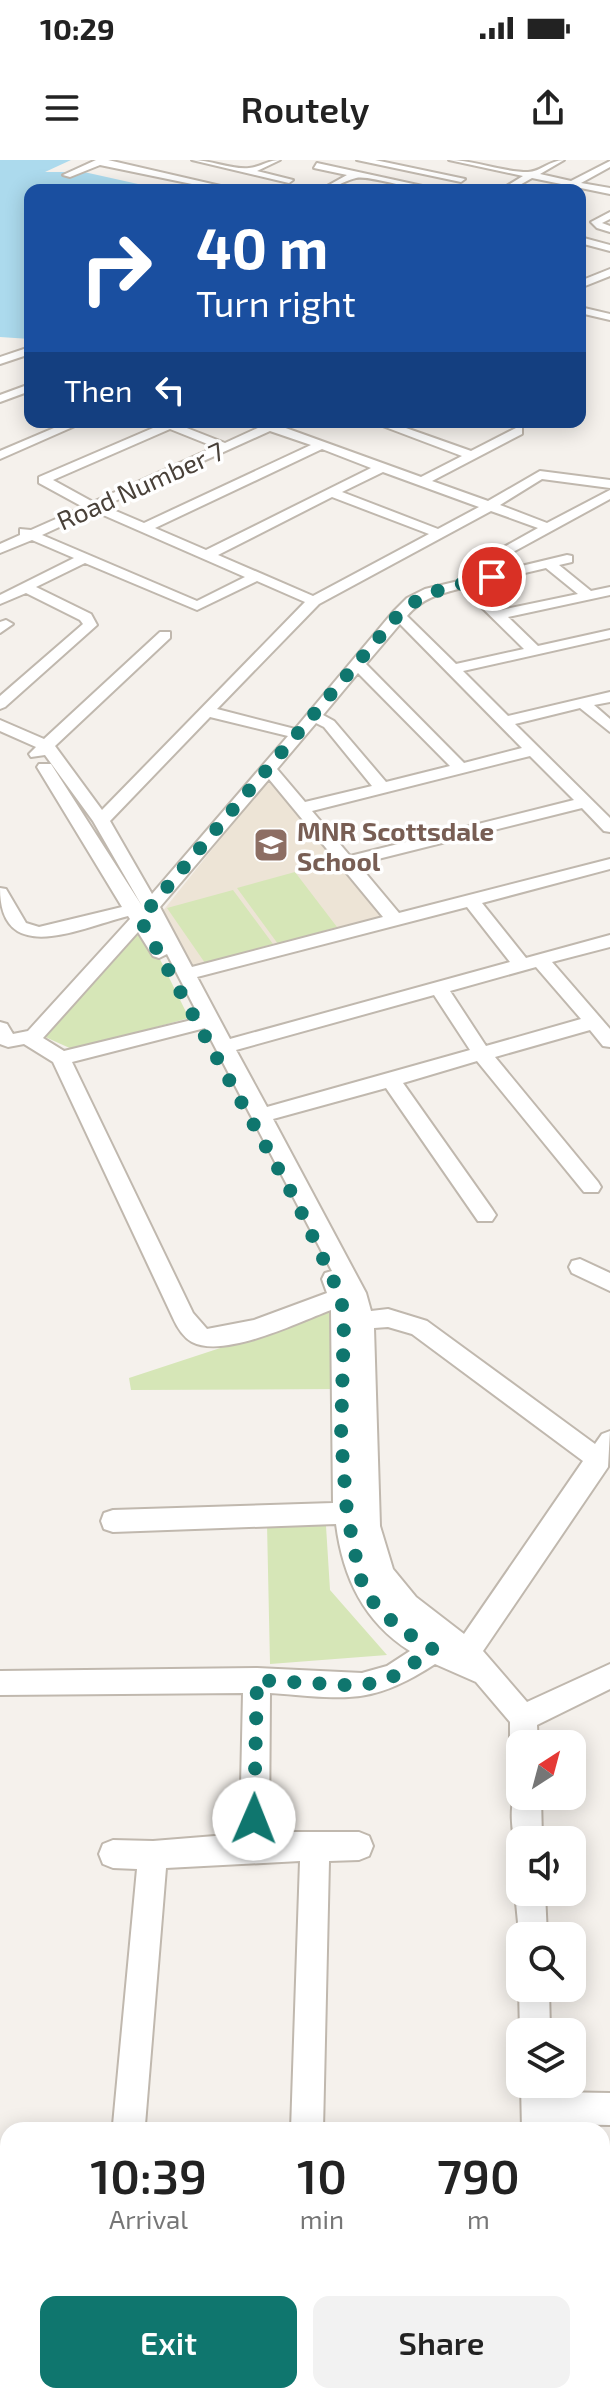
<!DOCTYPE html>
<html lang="en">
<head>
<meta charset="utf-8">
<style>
	:root { --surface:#fff; --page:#f2f2f2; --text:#222; --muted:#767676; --accent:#0f766e }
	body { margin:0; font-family:"Exo 2",sans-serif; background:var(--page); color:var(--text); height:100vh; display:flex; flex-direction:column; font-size:30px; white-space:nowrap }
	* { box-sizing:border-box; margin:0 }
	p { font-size:26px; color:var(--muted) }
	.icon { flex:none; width:44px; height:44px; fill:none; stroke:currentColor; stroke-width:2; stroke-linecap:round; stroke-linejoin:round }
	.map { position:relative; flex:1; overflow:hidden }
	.sheet { position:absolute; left:0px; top:1962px; width:610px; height:282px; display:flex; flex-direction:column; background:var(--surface); border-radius:24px 24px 0 0; box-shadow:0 4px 20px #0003 }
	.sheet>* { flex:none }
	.top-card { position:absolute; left:24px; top:24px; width:562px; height:244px; border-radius:16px; box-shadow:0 4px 20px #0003; background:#1a4fa0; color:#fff; overflow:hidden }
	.needle { width:52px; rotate:36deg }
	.fabs { position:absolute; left:506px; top:1570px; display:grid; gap:16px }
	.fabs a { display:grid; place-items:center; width:80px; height:80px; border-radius:16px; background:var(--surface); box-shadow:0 4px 20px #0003; font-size:40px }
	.pin { position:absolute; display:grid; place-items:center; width:68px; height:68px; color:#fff; margin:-34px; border:4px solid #fff; border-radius:50%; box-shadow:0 2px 8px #0007 }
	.me { position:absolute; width:88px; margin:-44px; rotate:1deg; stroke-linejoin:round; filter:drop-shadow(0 0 6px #0008) }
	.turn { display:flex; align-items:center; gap:28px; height:168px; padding:0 40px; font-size:36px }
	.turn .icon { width:104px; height:104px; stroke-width:2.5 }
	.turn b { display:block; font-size:56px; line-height:68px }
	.then { display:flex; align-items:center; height:76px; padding:0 40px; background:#0003; gap:16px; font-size:30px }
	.eta { display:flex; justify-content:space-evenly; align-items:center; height:136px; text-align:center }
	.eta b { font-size:48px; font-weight:600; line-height:56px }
	.action { display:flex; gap:16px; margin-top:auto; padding:16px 40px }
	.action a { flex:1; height:92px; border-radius:16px; background:var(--accent); color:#fff; font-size:32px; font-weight:600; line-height:92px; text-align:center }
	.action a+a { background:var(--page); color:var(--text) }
	.status { display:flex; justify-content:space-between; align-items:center; height:56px; padding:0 40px; background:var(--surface); direction:ltr }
	.status svg { height:22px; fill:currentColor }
	header { display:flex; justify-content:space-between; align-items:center; height:104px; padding:0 40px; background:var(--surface); font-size:36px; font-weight:600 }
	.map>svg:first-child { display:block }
	.education { fill:#ede4d6 }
	.green { fill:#d6e6b7 }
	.water { fill:#acdaed }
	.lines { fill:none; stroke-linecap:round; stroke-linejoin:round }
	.minor-casing { stroke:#c0b8ae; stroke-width:4 }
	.minor { fill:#fff; fill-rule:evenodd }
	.route { stroke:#0f766e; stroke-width:14; stroke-dasharray:0 25.2 }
	.labels { text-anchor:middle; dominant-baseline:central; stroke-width:7; stroke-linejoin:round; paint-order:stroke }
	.far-street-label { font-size:26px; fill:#494139; stroke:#fff }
	.far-education-label { font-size:26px; font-weight:bold; fill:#785e54; stroke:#fff; text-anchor:start }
</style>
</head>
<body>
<div class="status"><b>10:29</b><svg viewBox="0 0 49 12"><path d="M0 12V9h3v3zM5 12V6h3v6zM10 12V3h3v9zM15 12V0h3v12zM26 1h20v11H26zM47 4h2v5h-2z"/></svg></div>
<header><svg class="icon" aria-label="menu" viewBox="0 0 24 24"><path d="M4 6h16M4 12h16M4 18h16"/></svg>Routely<svg class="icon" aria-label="share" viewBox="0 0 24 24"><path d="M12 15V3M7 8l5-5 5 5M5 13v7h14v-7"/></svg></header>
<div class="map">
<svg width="610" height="2243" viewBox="0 0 610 2243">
	<rect width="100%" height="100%" fill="#f5f1ec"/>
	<path class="education" d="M269,618L387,758L191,812L162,752Z"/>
	<path class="green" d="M295,712L337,767L278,784L237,728Z
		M233,730L273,784L205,803L167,748Z
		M143,765L189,858L74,890L43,876Z
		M336,1150L337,1229L131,1230L129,1218Z
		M267,1364L326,1366L330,1430L387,1495L270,1504Z"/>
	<path class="water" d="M0,0H71L45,12H84L165,30H30V179L0,177Z"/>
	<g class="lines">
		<defs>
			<path id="minor" d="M96,0H108L238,30H221L100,5L70,17L63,15Z
				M192,0C210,0 234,10 249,8C261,7 268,0 280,0L257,11L293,20L289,23Z
				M357,0H375L465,19L461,22Z
				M449,0C475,0 501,12 528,12C540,12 550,0 564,0L540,14L571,21L610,1V7L581,23L610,28V34L532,18L511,30H500L523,16Z
				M317,3L427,27L431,30C411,30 370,15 356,18C342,21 334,30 320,30L347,15L314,8Z
				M610,52V59L602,63L610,66V72L597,68L591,62Z
				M580,77L610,85V91L580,83Z
				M610,109V116L580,128V121Z
				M580,147L610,154V160L580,153Z
				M30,187V194L0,204V197Z
				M30,224V231L0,242V235Z
				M68,262H84L0,299V291Z
				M156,262L174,263L225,283L260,267L258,262H286L280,266L421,317L462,296L372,262H389L471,291L518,267L522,268V274L432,321L488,341L540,311L610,320V328L542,319L500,345L547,363L610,330V339L482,409L470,406L538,368L491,351L319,444L217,549L295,569L393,452L407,438L425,429L567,395L572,396V402L559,405L591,431L610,427V435L508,457L538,486L610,470V478L463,511L508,556L610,532V542L594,545L610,559V572L580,548L515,564L610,658V672L604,671L582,648L358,704L399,753L610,699V709L482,743L526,798L610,775V787L552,802L610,869V887L603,886L590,870L495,897L598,1022L601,1027L598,1032H584L477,901L403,923L492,1049L496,1055L492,1061H478L386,928L273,959L366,1133L371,1151L388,1149L427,1161L595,1284L602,1274L610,1271L608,1307L483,1491L527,1542L610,1504V1529L537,1565L538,1584H520V1596L514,1593L510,1584V1562L476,1522L435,1504C369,1547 344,1538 270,1533L269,1672H359L369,1676L373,1686L369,1696L359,1700L329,1701L323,1970H291L300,1701L166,1708L145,1965L143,1970H115L113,1965L137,1709L113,1708L103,1704L99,1694L103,1684L113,1680L153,1681L240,1674L243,1533L0,1535V1511L257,1508L362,1513L387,1506L410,1491C364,1462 343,1418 336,1364L113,1372L104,1369L101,1361L104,1353L113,1350L333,1343L331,1150C299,1162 224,1199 192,1182C183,1177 177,1167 173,1158L53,902L24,884L8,887L0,884V862L7,864L13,874L28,871L130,759L128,756C80,768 0,808 0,728L6,729L26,763L39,767L122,747L37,607L39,604H51L142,746L93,661L45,595L31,597L29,594L36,587L0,571V560L44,579L160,472H170V478L55,586L102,650L305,442L257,421L197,450L85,403L36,427L91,454L97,465L5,547L0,549V536L83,464L80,460L26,433L0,444V435L74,398L32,380L0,393V384L20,375V369L31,370L83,347L39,323V317L160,265ZM170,269L215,287L93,342L53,320ZM270,271L311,285L144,363L104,346ZM322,289L371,308L206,390L155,368ZM383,312L479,347L438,369L342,332ZM332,337L429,374L313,436L218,395ZM94,351L245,417L197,441L42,375ZM546,408L578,434L501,450L474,425ZM462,428L524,489L456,504L407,456C422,438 439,434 462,428ZM400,464L522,588L464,603L366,504ZM358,513L450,606L386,622L334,561L323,555ZM210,557L288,576L152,734L110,661ZM316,563L324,567L372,626L305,642L277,609ZM530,596L574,640L350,696L312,651ZM269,619L383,757L192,807L160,747ZM467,747L510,802L230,879L197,817ZM138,772L153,796L159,798L167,794L200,858L64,891L43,878ZM536,807L581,859L486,886L450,831ZM434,835L470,890L267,947L236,890ZM205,868L332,1111L325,1113L322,1119L327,1133L254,1160L207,1169L193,1153L72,902ZM388,1167L412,1174L583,1301L464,1474L416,1437L393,1409L380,1366L374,1168Z
				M6,460L13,464L0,473V462Z
				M580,1099L610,1113V1131L572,1113L569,1107L572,1101Z
				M520,1625V1636H541L542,1680H520V1691C510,1677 508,1638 520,1625Z
				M520,1721V1732H545L547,1776H520V1783L515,1732Z
				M520,1825V1828H549L550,1872L520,1873L519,1828Z
				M521,1924H553V1932L610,1933V1965L554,1964V1970H522Z
				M602,2056H610V2090H602Z
				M282,2236H318L317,2243H281Z
				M524,2236H560V2243H524Z"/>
		</defs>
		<use href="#minor" class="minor-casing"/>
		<use href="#minor" class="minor"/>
	</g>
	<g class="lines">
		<path class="route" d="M254,1659L257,1520L362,1526L394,1516L434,1490L401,1469L376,1447L360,1418L347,1353L341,1276L344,1161L341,1137L296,1041L140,759L398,455C425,429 457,425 492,417"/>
	</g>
	<defs>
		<symbol id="school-square" viewBox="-11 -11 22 22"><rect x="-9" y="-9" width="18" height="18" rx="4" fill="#8d6e63" stroke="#fff"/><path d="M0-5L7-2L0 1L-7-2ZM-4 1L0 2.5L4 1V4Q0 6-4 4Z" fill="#fff"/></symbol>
	</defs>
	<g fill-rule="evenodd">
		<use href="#school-square" x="251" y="665" width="40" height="40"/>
	</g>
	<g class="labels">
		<g class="far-street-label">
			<text transform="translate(140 325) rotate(-24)">Road Number 7</text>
		</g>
		<g class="far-education-label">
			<text x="297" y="670">MNR Scottsdale<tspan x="297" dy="30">School</tspan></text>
		</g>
	</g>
</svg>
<div class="fabs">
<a><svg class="needle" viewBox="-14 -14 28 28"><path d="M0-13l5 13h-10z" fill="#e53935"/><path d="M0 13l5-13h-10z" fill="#767676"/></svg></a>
<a><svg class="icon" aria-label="sound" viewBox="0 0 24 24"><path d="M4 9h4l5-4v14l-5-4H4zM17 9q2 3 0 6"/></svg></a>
<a><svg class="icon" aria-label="search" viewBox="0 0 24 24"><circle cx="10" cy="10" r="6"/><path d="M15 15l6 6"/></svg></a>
<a><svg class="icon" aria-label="layers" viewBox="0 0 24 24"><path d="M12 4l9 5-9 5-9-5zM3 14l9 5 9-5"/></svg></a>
</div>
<div class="pin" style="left:492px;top:417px;background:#d93025"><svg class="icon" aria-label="arrive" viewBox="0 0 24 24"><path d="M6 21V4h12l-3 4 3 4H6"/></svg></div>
<svg class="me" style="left:254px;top:1659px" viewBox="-20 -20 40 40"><circle r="19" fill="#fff"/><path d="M0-13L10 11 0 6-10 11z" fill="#0f766e"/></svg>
<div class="top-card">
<div class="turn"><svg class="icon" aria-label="right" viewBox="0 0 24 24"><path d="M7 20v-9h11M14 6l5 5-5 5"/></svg><div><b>40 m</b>Turn right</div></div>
<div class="then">Then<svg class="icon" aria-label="left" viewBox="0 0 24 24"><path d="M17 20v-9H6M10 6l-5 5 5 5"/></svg></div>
</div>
<section class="sheet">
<div class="eta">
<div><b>10:39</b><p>Arrival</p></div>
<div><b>10</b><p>min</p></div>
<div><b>790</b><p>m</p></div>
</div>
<div class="action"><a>Exit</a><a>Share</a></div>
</section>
</div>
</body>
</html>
